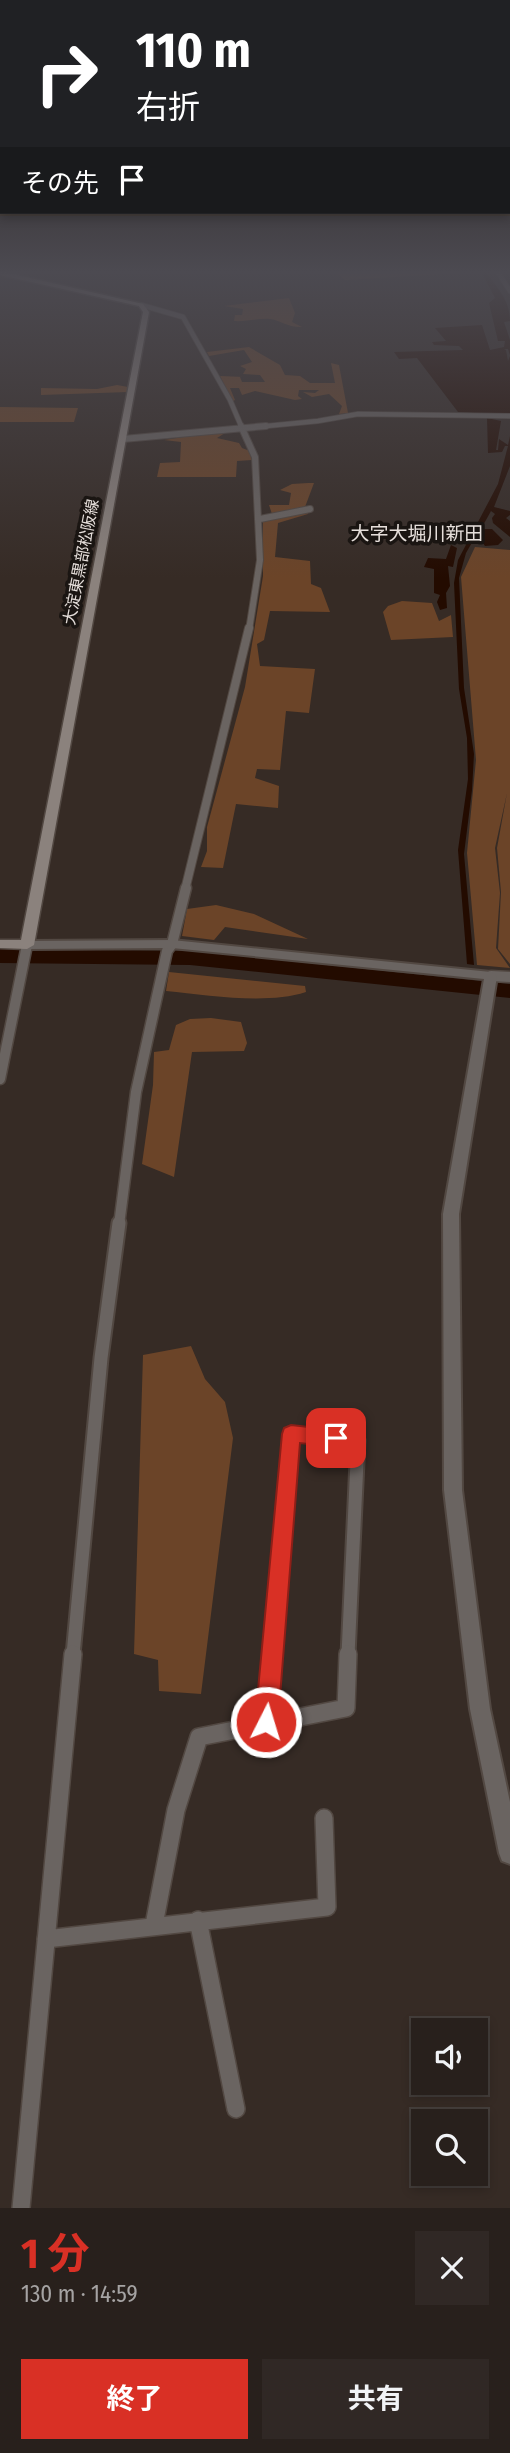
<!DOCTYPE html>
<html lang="ja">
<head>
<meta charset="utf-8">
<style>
	:root { --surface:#28201c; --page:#302825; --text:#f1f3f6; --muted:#a5a3a3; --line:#443e3b; --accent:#d93025 }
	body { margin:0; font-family:"Fira Sans Condensed","Noto Sans JP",sans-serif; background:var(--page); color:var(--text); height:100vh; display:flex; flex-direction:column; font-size:26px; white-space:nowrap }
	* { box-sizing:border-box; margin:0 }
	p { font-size:23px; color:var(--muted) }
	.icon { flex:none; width:38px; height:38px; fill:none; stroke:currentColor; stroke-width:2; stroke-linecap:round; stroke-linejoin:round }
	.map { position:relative; height:2208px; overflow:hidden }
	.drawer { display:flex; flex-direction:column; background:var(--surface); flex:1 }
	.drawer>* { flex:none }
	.hud { position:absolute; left:0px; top:0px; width:511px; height:214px; box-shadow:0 4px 10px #0003,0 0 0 2px var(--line); background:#202124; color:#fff; overflow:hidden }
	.tools { position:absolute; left:411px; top:2018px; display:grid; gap:14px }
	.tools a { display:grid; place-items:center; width:77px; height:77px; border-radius:0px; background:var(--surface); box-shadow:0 4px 10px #0003,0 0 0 2px var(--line); font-size:35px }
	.pin { position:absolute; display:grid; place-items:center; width:60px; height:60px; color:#fff; margin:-30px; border-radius:14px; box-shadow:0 4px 10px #0006 }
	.me { position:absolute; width:77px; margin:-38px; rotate:5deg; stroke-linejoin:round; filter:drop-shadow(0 0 5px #0008) }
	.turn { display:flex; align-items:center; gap:24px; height:147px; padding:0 21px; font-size:32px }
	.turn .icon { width:91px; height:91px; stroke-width:2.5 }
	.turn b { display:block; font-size:49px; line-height:60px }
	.then { display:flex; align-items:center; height:66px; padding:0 21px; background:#0003; gap:14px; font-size:26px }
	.round { display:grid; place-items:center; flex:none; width:74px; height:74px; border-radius:0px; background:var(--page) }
	.head { display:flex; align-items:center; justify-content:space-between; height:119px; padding:0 21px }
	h1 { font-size:42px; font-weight:700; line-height:52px; color:var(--accent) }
	.action { display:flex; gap:14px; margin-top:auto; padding:14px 21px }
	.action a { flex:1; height:80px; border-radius:0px; background:var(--accent); color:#fff; font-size:28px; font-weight:700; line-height:80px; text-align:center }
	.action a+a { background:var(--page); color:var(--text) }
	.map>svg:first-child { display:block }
	.green { fill:#6b4428 }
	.water { fill:#230b00 }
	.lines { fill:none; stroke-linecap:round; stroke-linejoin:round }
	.river { fill:#230b00; fill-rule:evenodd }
	.minor-far5-casing { stroke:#524842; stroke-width:6 }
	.minor-far4-casing { stroke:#524842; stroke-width:8 }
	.minor-far3-casing { stroke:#524842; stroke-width:10 }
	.minor-far2-casing { stroke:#524842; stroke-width:13 }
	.minor-far1-casing { stroke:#524842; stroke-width:17 }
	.minor-casing { stroke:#524842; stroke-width:20 }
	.tertiary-casing { stroke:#524842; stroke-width:4 }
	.secondary-casing { stroke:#524842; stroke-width:3 }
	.minor-far5 { stroke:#6a6461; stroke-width:4.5 }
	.minor-far4 { stroke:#6a6461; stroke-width:6 }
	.minor-far3 { stroke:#6a6461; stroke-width:8 }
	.minor-far2 { stroke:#6a6461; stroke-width:10 }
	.minor-far1 { stroke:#6a6461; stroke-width:13 }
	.minor { stroke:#6a6461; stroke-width:17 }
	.tertiary { fill:#6a6461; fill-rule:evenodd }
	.secondary { fill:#8b827d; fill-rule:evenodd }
	.route { fill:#d93025; stroke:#8d1f18; stroke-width:2 }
	.labels { text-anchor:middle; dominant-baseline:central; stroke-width:7; stroke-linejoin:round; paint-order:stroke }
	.far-street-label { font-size:16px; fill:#e6dfdb; stroke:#1a1512 }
	.far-quarter-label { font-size:19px; fill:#e6dfdb; stroke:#1a1512 }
</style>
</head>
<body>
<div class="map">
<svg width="510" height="2208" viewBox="0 0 510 2208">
	<rect width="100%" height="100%" fill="#362b25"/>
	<path class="green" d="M332,269H458L460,273L345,280Z
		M289,298L295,313L292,322L302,327C289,328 280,320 270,319C258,318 246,322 234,321L235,315H242L243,309L224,306Z
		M249,347L280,365L285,375L300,376L310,383H335L331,363L339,365L348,413L339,414L342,406L329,394L312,397L303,392L315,393L319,390H299L298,396L302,399L295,400L255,391L242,395L239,388H230L235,400L233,401L220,376L244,377H240L242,382H265L260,375L243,374L246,369L240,366L252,362L244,350L209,356L207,352Z
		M117,385L128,387V392L41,395V388L97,389Z
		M0,407L78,408L74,422H0Z
		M241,428L242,431L225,433L217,438L239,443L242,448L250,451L252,460L237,461L236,477H157L160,463L180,462L181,442L164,440Z
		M308,483H314L305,507L308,514L278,523L275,557L310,561L311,584L321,588L330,612L270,611L264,640L257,644L260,666L315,669L309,713L286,711L280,770L257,769L255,778L279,786L278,808L236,804L223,868L201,867L207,851V827L245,687L263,576V520L273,517L269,505H289L291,493L280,490L292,484Z
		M475,547L510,550V964L498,949L501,892L497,848L507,793L495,848L500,893L496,948L510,968L477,965L467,853L476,760L461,577Z
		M402,601L432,603L439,621L451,615L453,637L391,640L383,612L388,606Z
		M216,905L254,914L308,939L225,927L214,940L182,936L187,909Z
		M169,972L305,986L306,992C266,1005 208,995 166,991Z
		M211,1018L241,1022L247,1043L244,1051L192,1052L174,1177L142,1164L153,1085L154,1052L169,1050L176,1025L190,1019Z
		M191,1346L205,1379L225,1402L233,1438L201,1694L159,1691L158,1660L134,1654L143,1355Z"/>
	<path class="water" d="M480,269H484C496,287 510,299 510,321L504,322L510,340V355L508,349H504L506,350L508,361L510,356V415L458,412L417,358L399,359L394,352L463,350L459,346L434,345L432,342L446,341L435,328L482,325L490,350L504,347L505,341H498L489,303L495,298Z
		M487,418L501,421L496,450H498L499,439L508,445L510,436V466L494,507L510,511V515L506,518L510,521V537L493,523L492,518L495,514L491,511L481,529H492L503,540L498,545L485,546L480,539L481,532H478L466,553L459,578L464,688L474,754L472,790L464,854L474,965L467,964L458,850L468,779L467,738L459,689L454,583L458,560L498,484L508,446H505L502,452L488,453Z
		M451,545L457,548L453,567L448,566L450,586L446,593L447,608L440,610L437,602L440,595L434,593V569L424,567L428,558L446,559Z"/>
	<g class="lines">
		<path class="river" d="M0,949L190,951L510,984V998L190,965L0,963Z"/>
		<defs>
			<path id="minor-far5" d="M496,269L510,291
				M141,305L183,317L230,400L242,428
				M247,428L318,421L358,414L510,416"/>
			<path id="minor-far4" d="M241,426L255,457L260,560L249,630
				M123,439L266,426
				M260,519L310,509"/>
			<path id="minor-far3" d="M185,890L249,628"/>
			<path id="minor-far2" d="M491,976L510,977
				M0,1079L27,945
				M119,1225L136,1092L167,951L172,944L186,888"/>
			<path id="minor-far1" d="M73,1655L101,1358L119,1223
				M272,1655L291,1434L358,1440L348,1655"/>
			<path id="minor" d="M266,1722L272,1654
				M198,1920L236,2109
				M154,1925L176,1810L199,1737L346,1708L348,1654
				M46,1939L327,1907L324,1818
				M21,2208L73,1654"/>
			<path id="tertiary" d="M172,940L491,972L497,976L459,1214L462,1490L490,1709L510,1802V1864L502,1861L499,1853L470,1709L444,1490L443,1214L484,979L172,948L27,949L21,945L27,941Z"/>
			<path id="secondary" d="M0,271L143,304L149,312L34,945L27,949L0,948V940H21L143,312L139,306L0,275Z"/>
		</defs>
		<use href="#minor-far5" class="minor-far5-casing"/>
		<use href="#minor-far4" class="minor-far4-casing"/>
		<use href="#minor-far3" class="minor-far3-casing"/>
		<use href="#minor-far2" class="minor-far2-casing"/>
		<use href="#minor-far1" class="minor-far1-casing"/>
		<use href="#minor" class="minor-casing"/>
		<use href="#tertiary" class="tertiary-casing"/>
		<use href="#secondary" class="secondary-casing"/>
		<use href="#minor-far5" class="minor-far5"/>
		<use href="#minor-far4" class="minor-far4"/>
		<use href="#minor-far3" class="minor-far3"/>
		<use href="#minor-far2" class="minor-far2"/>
		<use href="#minor-far1" class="minor-far1"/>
		<use href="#minor" class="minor"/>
		<use href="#tertiary" class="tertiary"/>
		<use href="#secondary" class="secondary"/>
	</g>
	<linearGradient id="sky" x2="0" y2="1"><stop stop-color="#1e1814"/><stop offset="0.47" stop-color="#4c4a51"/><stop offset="1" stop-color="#4c4a51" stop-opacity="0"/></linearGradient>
	<rect width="510" height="578" fill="url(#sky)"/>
	<path class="route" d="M291,1425L336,1430L343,1432L346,1438L343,1444L336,1447L300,1443L278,1722L274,1730L266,1733L258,1730L255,1722L282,1434L284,1428Z"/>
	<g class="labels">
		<g class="far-street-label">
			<text transform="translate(81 562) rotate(-79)">大淀東黒部松阪線</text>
		</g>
		<g class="far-quarter-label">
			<text x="417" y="533">大字大堀川新田</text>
		</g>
	</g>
</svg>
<div class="tools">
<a><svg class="icon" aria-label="sound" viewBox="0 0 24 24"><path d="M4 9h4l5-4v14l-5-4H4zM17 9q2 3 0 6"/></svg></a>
<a><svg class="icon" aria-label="search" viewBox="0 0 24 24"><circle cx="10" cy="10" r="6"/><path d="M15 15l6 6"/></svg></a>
</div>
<div class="pin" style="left:336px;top:1438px;background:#d93025"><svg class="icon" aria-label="arrive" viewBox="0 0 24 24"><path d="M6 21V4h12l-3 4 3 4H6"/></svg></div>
<svg class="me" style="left:266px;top:1722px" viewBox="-20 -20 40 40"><circle r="17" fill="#d93025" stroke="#fff" stroke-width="3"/><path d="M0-11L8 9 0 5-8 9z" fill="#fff"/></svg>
<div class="hud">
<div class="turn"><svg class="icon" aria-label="right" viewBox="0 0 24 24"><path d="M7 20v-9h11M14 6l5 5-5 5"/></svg><div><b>110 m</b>右折</div></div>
<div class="then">その先<svg class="icon" aria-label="arrive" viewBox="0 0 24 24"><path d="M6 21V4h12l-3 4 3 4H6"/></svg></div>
</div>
</div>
<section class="drawer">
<div class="head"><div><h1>1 分</h1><p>130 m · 14:59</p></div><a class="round"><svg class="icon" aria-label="close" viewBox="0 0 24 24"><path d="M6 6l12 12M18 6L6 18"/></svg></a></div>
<div class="action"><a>終了</a><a>共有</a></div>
</section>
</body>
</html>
